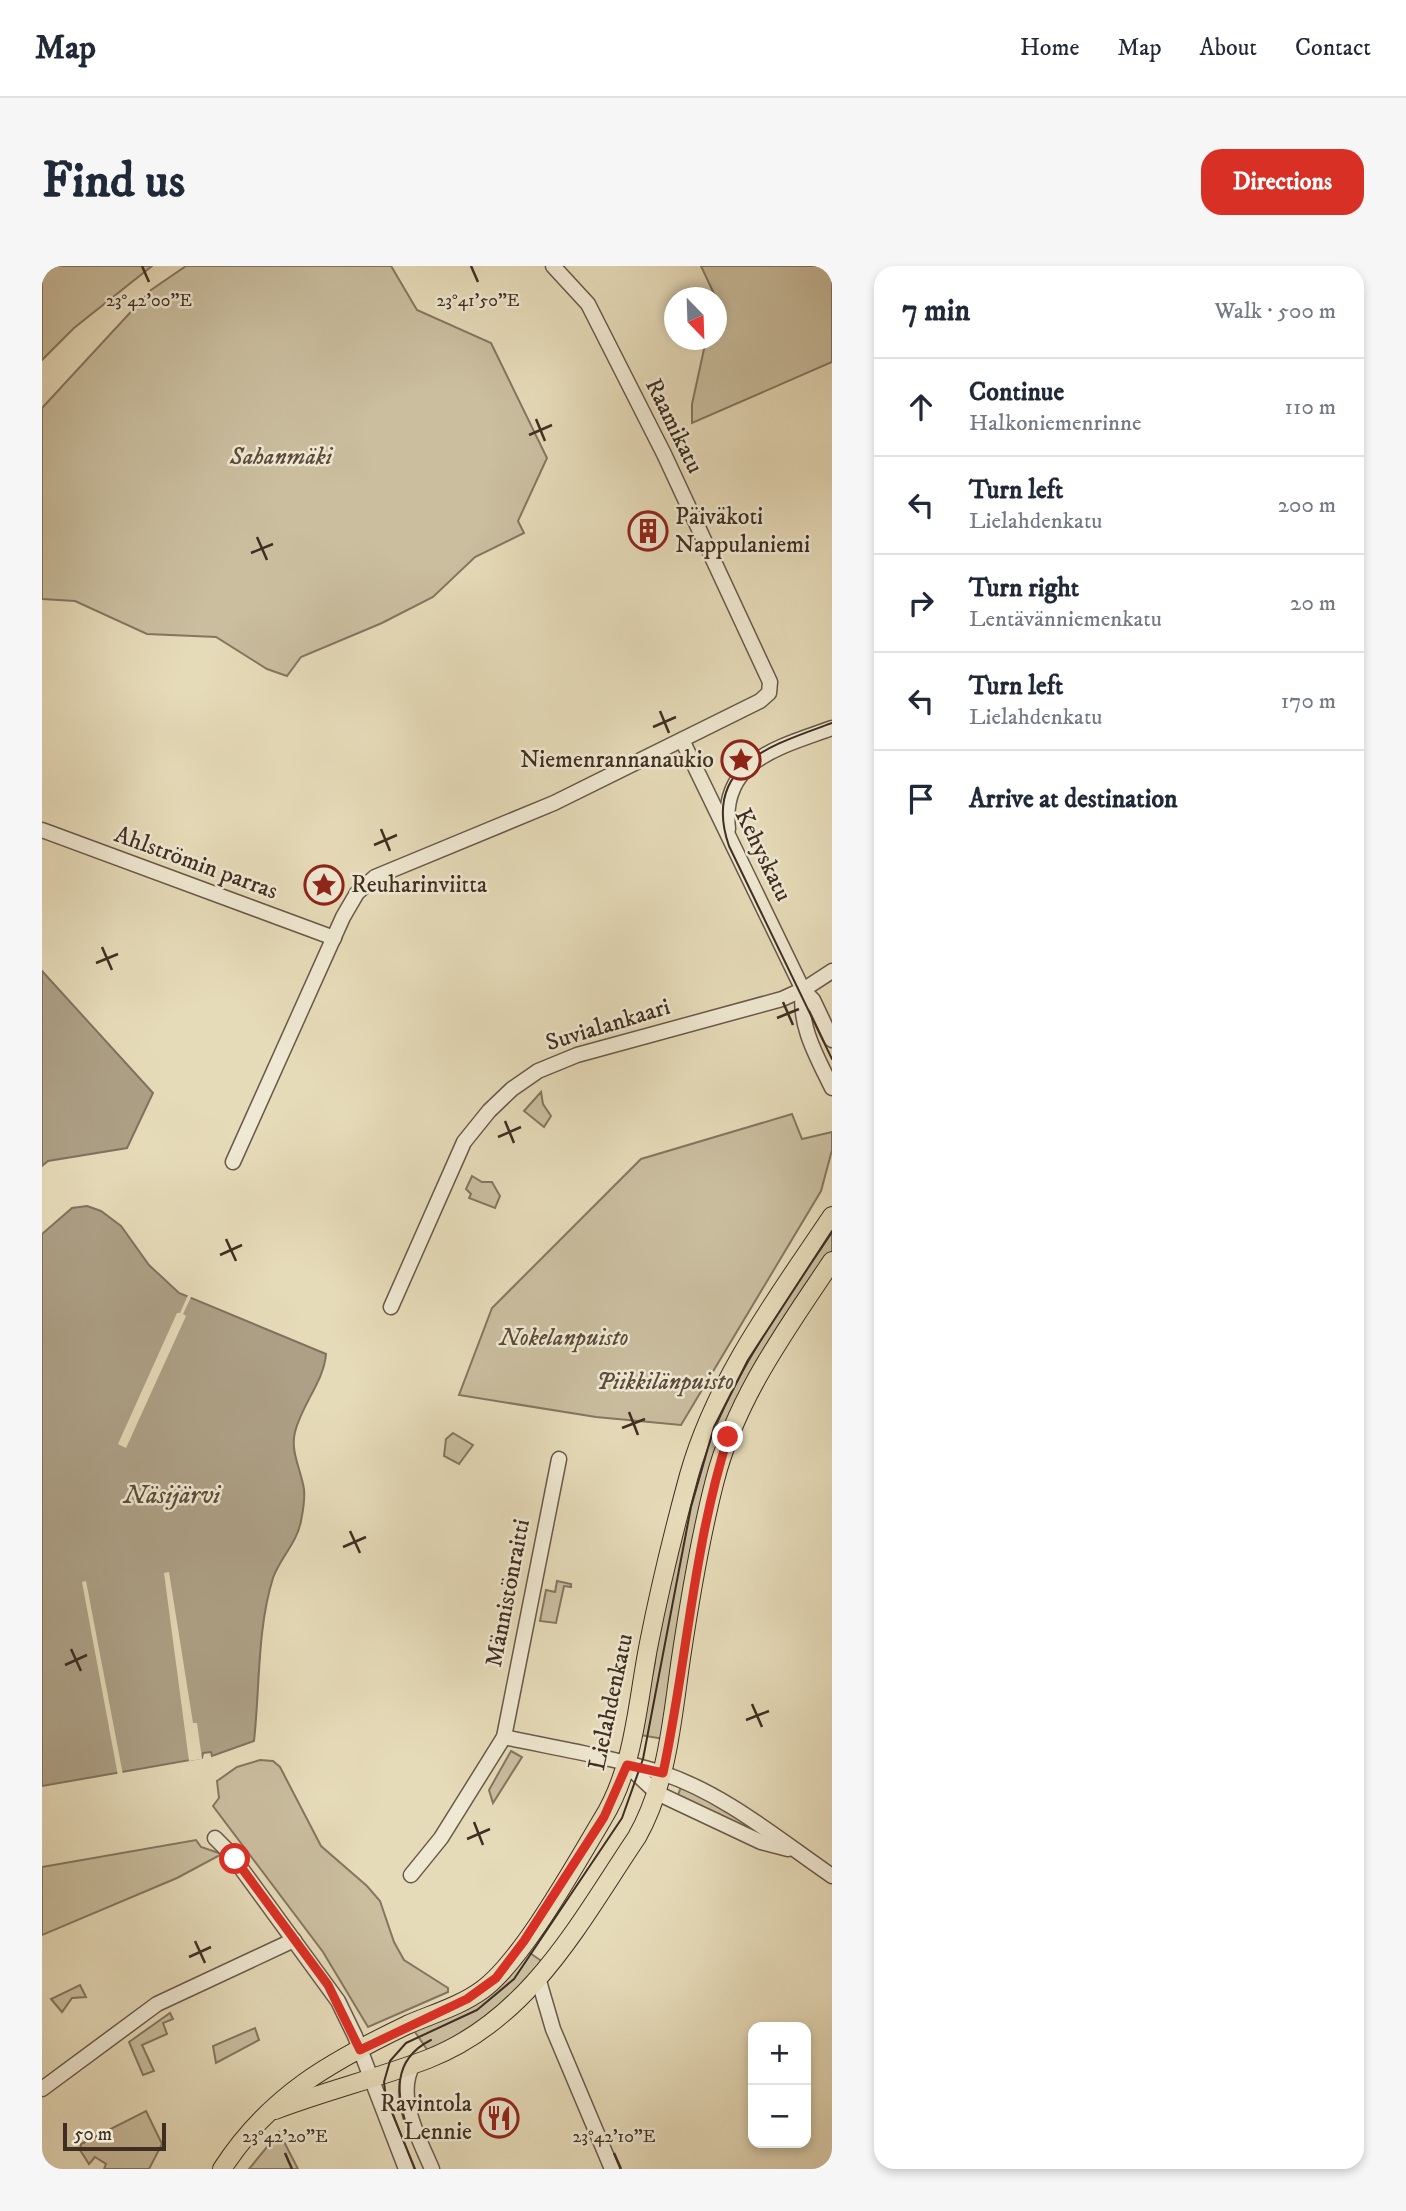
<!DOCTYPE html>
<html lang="en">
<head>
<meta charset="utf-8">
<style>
  :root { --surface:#fff; --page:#f6f6f7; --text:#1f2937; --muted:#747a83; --line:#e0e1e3; --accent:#d93025 }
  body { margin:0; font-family:"IM FELL DW Pica",serif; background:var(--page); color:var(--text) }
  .controls { position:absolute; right:21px; bottom:21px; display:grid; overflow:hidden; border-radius:14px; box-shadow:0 4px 10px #0003 }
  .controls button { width:63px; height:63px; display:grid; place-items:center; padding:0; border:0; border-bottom:2px solid var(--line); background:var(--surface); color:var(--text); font:35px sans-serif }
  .compass { position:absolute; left:622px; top:21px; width:63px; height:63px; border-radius:50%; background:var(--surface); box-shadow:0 4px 10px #0003; rotate:157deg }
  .scale { position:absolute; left:21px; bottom:18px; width:103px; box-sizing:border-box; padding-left:7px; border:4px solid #3f2e22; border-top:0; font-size:19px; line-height:24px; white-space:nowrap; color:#3f2e22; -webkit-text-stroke:5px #efe8d2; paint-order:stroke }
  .stop { position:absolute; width:21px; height:21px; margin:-16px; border:5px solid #d93025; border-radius:50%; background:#fff }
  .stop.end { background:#d93025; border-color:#fff; box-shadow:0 2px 7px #0008 }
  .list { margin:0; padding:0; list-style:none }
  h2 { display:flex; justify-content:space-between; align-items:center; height:91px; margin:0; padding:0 28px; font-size:30px }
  h2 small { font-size:23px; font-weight:400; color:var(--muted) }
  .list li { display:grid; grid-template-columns:46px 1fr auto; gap:21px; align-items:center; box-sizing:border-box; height:98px; padding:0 28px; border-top:2px solid var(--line) }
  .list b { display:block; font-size:26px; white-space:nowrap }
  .list p { margin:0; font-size:23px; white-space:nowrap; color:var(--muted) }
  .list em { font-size:23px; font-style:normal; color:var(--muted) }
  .icon { flex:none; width:38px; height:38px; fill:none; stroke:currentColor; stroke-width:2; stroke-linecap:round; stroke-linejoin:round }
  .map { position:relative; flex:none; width:790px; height:1903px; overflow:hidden; border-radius:21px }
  header { display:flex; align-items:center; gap:42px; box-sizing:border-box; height:98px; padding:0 35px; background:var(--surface); border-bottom:2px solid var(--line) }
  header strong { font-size:33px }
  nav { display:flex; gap:38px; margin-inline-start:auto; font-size:24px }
  .intro { display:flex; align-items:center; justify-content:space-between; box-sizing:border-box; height:168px; padding:0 42px }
  h1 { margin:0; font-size:49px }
  .button { padding:18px 32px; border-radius:21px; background:var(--accent); color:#fff; font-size:24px; font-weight:700 }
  main { display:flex; gap:42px; padding:0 42px }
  aside { flex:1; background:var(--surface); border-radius:21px; box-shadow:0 4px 10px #0003 }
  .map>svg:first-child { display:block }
  .green { fill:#cabe9f; stroke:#847660; stroke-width:2 }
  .water { fill:#ada086; stroke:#81725e; stroke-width:2 }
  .pier { fill:#e6dbb9 }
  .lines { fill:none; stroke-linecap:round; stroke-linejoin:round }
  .minor-casing { stroke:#695948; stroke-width:17 }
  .major-casing { stroke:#3f2e22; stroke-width:20 }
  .minor { stroke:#efe8d2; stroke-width:14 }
  .major { stroke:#e6dbb9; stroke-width:18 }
  .tram { stroke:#3f2e22; stroke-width:2 }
  .route { stroke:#d93025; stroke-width:9 }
  .ticks { fill:none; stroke:#3f2e22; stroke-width:2.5 }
  .labels { text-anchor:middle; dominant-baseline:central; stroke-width:5; stroke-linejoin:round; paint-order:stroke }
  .street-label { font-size:24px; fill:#3f2e22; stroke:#efe8d2 }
  .park-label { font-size:24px; font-style:italic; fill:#5b4b3b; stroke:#efe8d2 }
  .poi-label { font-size:24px; fill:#3f2e22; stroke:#efe8d2; text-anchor:start }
  .water-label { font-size:26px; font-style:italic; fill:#5a4a3b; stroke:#efe8d2 }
  .ticks-label { font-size:18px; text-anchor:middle; fill:#3f2e22; stroke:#efe8d2; stroke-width:5; stroke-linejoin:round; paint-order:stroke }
</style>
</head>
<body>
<header>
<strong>Map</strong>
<nav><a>Home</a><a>Map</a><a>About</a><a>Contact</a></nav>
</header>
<div class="intro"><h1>Find us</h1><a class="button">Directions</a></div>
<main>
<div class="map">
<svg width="790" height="1903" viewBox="0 0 790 1903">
  <rect width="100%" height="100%" fill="#e6dbb9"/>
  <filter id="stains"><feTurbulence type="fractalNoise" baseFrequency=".00286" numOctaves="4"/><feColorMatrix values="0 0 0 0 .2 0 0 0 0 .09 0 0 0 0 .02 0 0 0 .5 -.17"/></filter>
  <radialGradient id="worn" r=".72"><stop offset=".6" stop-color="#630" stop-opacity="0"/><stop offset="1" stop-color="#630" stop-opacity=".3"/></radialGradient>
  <g class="green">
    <path d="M0,0H110L32,62L0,94Z"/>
    <path d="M144,0H349L375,44L449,77L505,192L476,255L482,267L433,291L391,331L340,357L259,391L245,410L225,403L174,371L105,368L33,335L0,333V142L109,24Z"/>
    <path d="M659,0H790V96L650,157V138L664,74H674V32Z"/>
    <path d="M499,826L501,838L509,850L502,861L482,845Z"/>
    <path d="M750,848L760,873L790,866V884L779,925L639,1159L554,1151L417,1129L450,1042L599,893Z"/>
    <path d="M430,910L440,916H450L458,930L453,942L427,932L429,928L424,923Z"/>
    <path d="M790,959V987L700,1126L622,1473L598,1469L613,1396L615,1365L649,1219L679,1134Z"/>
    <path d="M411,1167L431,1179L417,1198L402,1190L404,1173Z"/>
    <path d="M515,1315L529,1318V1321L522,1320L514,1357L498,1355L504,1324L513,1326Z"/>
    <path d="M469,1485L480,1491L451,1537L447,1524Z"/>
    <path d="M218,1494L231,1495L238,1501L279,1580L325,1620L338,1635L352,1676L362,1694L406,1722V1726L326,1761L281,1686L171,1540L177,1532L175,1515L195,1501Z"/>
    <path d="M639,1521L673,1537L729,1574L636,1529Z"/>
    <path d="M154,1574L159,1581L180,1588L135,1612L0,1669V1601Z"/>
    <path d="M482,1683L504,1698L437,1760L386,1785L371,1763Z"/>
    <path d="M38,1719L44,1731L30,1732L20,1746L9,1733Z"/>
    <path d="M128,1747L131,1753L121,1757L125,1768L100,1779L112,1805L101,1809L87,1776Z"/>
    <path d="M213,1762L217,1774L174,1797L171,1780Z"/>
    <path d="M104,1845L120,1878L107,1903H62L64,1898L53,1891L47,1898L38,1884L39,1878Z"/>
    <path d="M237,1866L256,1903H207Z"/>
  </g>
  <g class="water">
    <path d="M0,705L111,827L85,882L6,895L0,900Z"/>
    <path d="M45,940L59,945L79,960L107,999L137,1027L284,1088C282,1115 260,1138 253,1166C248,1185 259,1204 262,1223C263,1232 261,1245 259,1255C255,1277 238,1292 231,1312C215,1363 218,1421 212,1475L170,1490L169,1486L161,1487L160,1492L0,1520V968L30,942Z"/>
  </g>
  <g class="pier">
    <path d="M147,1027L150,1029L141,1048L144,1050L84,1182L76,1178L135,1047H138Z"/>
    <path d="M127,1306L151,1457H155L160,1493L147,1495L122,1307Z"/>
    <path d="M44,1315L81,1509L76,1510L40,1316Z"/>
  </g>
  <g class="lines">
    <g class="minor-casing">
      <g id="minor">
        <path d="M640,474L761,724L771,734L790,774"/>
        <path d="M686,563C678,494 738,481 790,462"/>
        <path d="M0,564L292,672"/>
        <path d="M761,724C756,759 775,791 790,822"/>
        <path d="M191,896L301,651L315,627L333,611L512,537L718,435L727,427L728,416L622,188L546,38L511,0"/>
        <path d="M349,1041L422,876L447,845L470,823L496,805L535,789L740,733L764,722L790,705"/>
        <path d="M462,1471L517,1193"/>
        <path d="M586,1500L615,1527L719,1576L746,1583"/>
        <path d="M173,1572L188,1587L296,1735L313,1770L364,1903"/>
        <path d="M369,1609L399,1572L462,1471C514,1482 569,1491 620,1507C683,1528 736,1573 790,1610"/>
        <path d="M497,1715L511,1763L570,1903"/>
        <path d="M372,1797C352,1829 377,1872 390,1903"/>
        <path d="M0,1823L115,1738L252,1674"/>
      </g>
    </g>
    <g class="major-casing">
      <g id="major">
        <path d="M233,1844C283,1825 336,1812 386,1793C488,1753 537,1657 595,1571C626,1516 630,1453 639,1392C648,1332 658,1272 673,1214C694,1132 744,1064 790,995"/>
        <path d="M180,1903C227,1830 288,1796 365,1759C390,1748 418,1740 440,1724C480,1695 533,1599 560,1554C593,1501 595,1437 607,1377C618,1321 632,1264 647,1209C674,1113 735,1032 790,950"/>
      </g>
    </g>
    <use href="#minor" class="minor"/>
    <use href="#major" class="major"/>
    <g class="tram">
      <path d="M790,457C730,479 659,499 687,580L790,793"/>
      <path d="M367,1867C354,1830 349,1794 389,1774"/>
      <path d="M373,1903L344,1832L342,1816L348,1795L364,1777L435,1744L472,1713L580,1552L601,1493L649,1241L672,1161L706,1094L790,965"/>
    </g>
  </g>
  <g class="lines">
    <path class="route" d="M193,1593L286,1719L318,1784L425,1733L454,1712L482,1675L562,1551L585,1499L621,1507C645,1395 651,1282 686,1171"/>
  </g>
  <path class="ticks" d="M100,0L107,16M429,0L436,16M494,153L503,175M487,169L510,159M215,271L225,294M209,287L231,278M618,445L627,467M611,461L634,451M339,563L348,585M332,579L355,569M60,681L70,704M54,697L76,688M741,736L751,759M735,752L757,743M463,855L472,877M456,871L479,861M184,973L194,995M178,989L200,979M587,1146L596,1169M580,1162L603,1153M308,1265L318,1287M301,1281L324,1271M29,1383L39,1405M23,1399L45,1389M710,1438L720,1461M704,1454L727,1445M432,1556L441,1579M425,1573L448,1563M153,1675L163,1697M147,1691L169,1681M243,1887L250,1903M572,1887L579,1903"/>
  <defs>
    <g id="building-ring" transform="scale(2.0125)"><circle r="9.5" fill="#efe8d2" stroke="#8f2418" stroke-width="1.5"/><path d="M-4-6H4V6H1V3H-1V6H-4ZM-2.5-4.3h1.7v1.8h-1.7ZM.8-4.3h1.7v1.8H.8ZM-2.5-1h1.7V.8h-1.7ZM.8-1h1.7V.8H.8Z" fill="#8f2418"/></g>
    <g id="sight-ring" transform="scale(2.0125)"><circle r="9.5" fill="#efe8d2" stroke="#8f2418" stroke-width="1.5"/><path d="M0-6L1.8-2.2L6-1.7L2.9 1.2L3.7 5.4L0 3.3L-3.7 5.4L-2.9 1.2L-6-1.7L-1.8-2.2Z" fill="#8f2418"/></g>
    <g id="restaurant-ring" transform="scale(2.0125)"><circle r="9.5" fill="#efe8d2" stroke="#8f2418" stroke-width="1.5"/><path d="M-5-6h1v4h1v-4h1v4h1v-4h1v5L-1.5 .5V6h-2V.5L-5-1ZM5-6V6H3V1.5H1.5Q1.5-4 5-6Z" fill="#8f2418"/></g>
  </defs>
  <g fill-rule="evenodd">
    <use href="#building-ring" x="606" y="265"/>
    <use href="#sight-ring" x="699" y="494"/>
    <use href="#sight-ring" x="282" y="619"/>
    <use href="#restaurant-ring" x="457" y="1852"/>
  </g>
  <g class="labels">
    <g class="street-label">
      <text transform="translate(632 160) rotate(64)">Raamikatu</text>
      <text transform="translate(721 589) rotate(64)">Kehyskatu</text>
      <text transform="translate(154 597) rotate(20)">Ahlströmin parras</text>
      <text transform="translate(566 759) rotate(-17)">Suvialankaari</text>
      <text transform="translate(466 1327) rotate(-79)">Männistönraitti</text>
      <text transform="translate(569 1436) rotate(-78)">Lielahdenkatu</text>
    </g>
    <g class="park-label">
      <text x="239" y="191">Sahanmäki</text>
      <text x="522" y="1072">Nokelanpuisto</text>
      <text x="623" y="1116">Piikkilänpuisto</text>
    </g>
    <g class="poi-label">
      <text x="633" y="251">Päiväkoti<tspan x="633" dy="28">Nappulaniemi</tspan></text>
      <text x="672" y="494" text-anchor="end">Niemenrannanaukio</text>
      <text x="309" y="619">Reuharinviitta</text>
      <text x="430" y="1838" text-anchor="end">Ravintola<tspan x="430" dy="28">Lennie</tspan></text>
    </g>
    <g class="water-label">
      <text x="130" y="1229">Näsijärvi</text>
    </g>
  </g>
  <g class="ticks-label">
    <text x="107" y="40">23°42'00"E</text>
    <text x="436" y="40">23°41'50"E</text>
    <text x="243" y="1876">23°42'20"E</text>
    <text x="572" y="1876">23°42'10"E</text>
  </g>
  <rect width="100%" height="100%" filter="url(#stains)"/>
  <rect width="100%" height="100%" fill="url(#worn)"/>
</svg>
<div class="controls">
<button>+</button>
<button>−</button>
</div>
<svg class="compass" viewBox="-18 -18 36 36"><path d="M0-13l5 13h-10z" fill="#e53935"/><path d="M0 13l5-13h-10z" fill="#747a83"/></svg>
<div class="scale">50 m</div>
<div class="stop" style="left:193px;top:1593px"></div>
<div class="stop end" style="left:686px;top:1171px"></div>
</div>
<aside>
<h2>7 min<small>Walk · 500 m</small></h2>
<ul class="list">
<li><svg class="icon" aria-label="ahead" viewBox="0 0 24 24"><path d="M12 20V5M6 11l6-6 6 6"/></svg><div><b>Continue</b><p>Halkoniemenrinne</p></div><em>110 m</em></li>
<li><svg class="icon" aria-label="left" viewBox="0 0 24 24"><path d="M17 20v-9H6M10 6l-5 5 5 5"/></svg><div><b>Turn left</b><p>Lielahdenkatu</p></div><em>200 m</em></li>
<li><svg class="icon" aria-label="right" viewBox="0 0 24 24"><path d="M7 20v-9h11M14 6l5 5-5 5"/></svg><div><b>Turn right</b><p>Lentävänniemenkatu</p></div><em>20 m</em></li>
<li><svg class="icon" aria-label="left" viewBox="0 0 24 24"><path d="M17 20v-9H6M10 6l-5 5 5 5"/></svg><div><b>Turn left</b><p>Lielahdenkatu</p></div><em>170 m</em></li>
<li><svg class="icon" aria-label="arrive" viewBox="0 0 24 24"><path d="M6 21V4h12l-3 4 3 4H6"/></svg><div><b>Arrive at destination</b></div></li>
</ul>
</aside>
</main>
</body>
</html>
